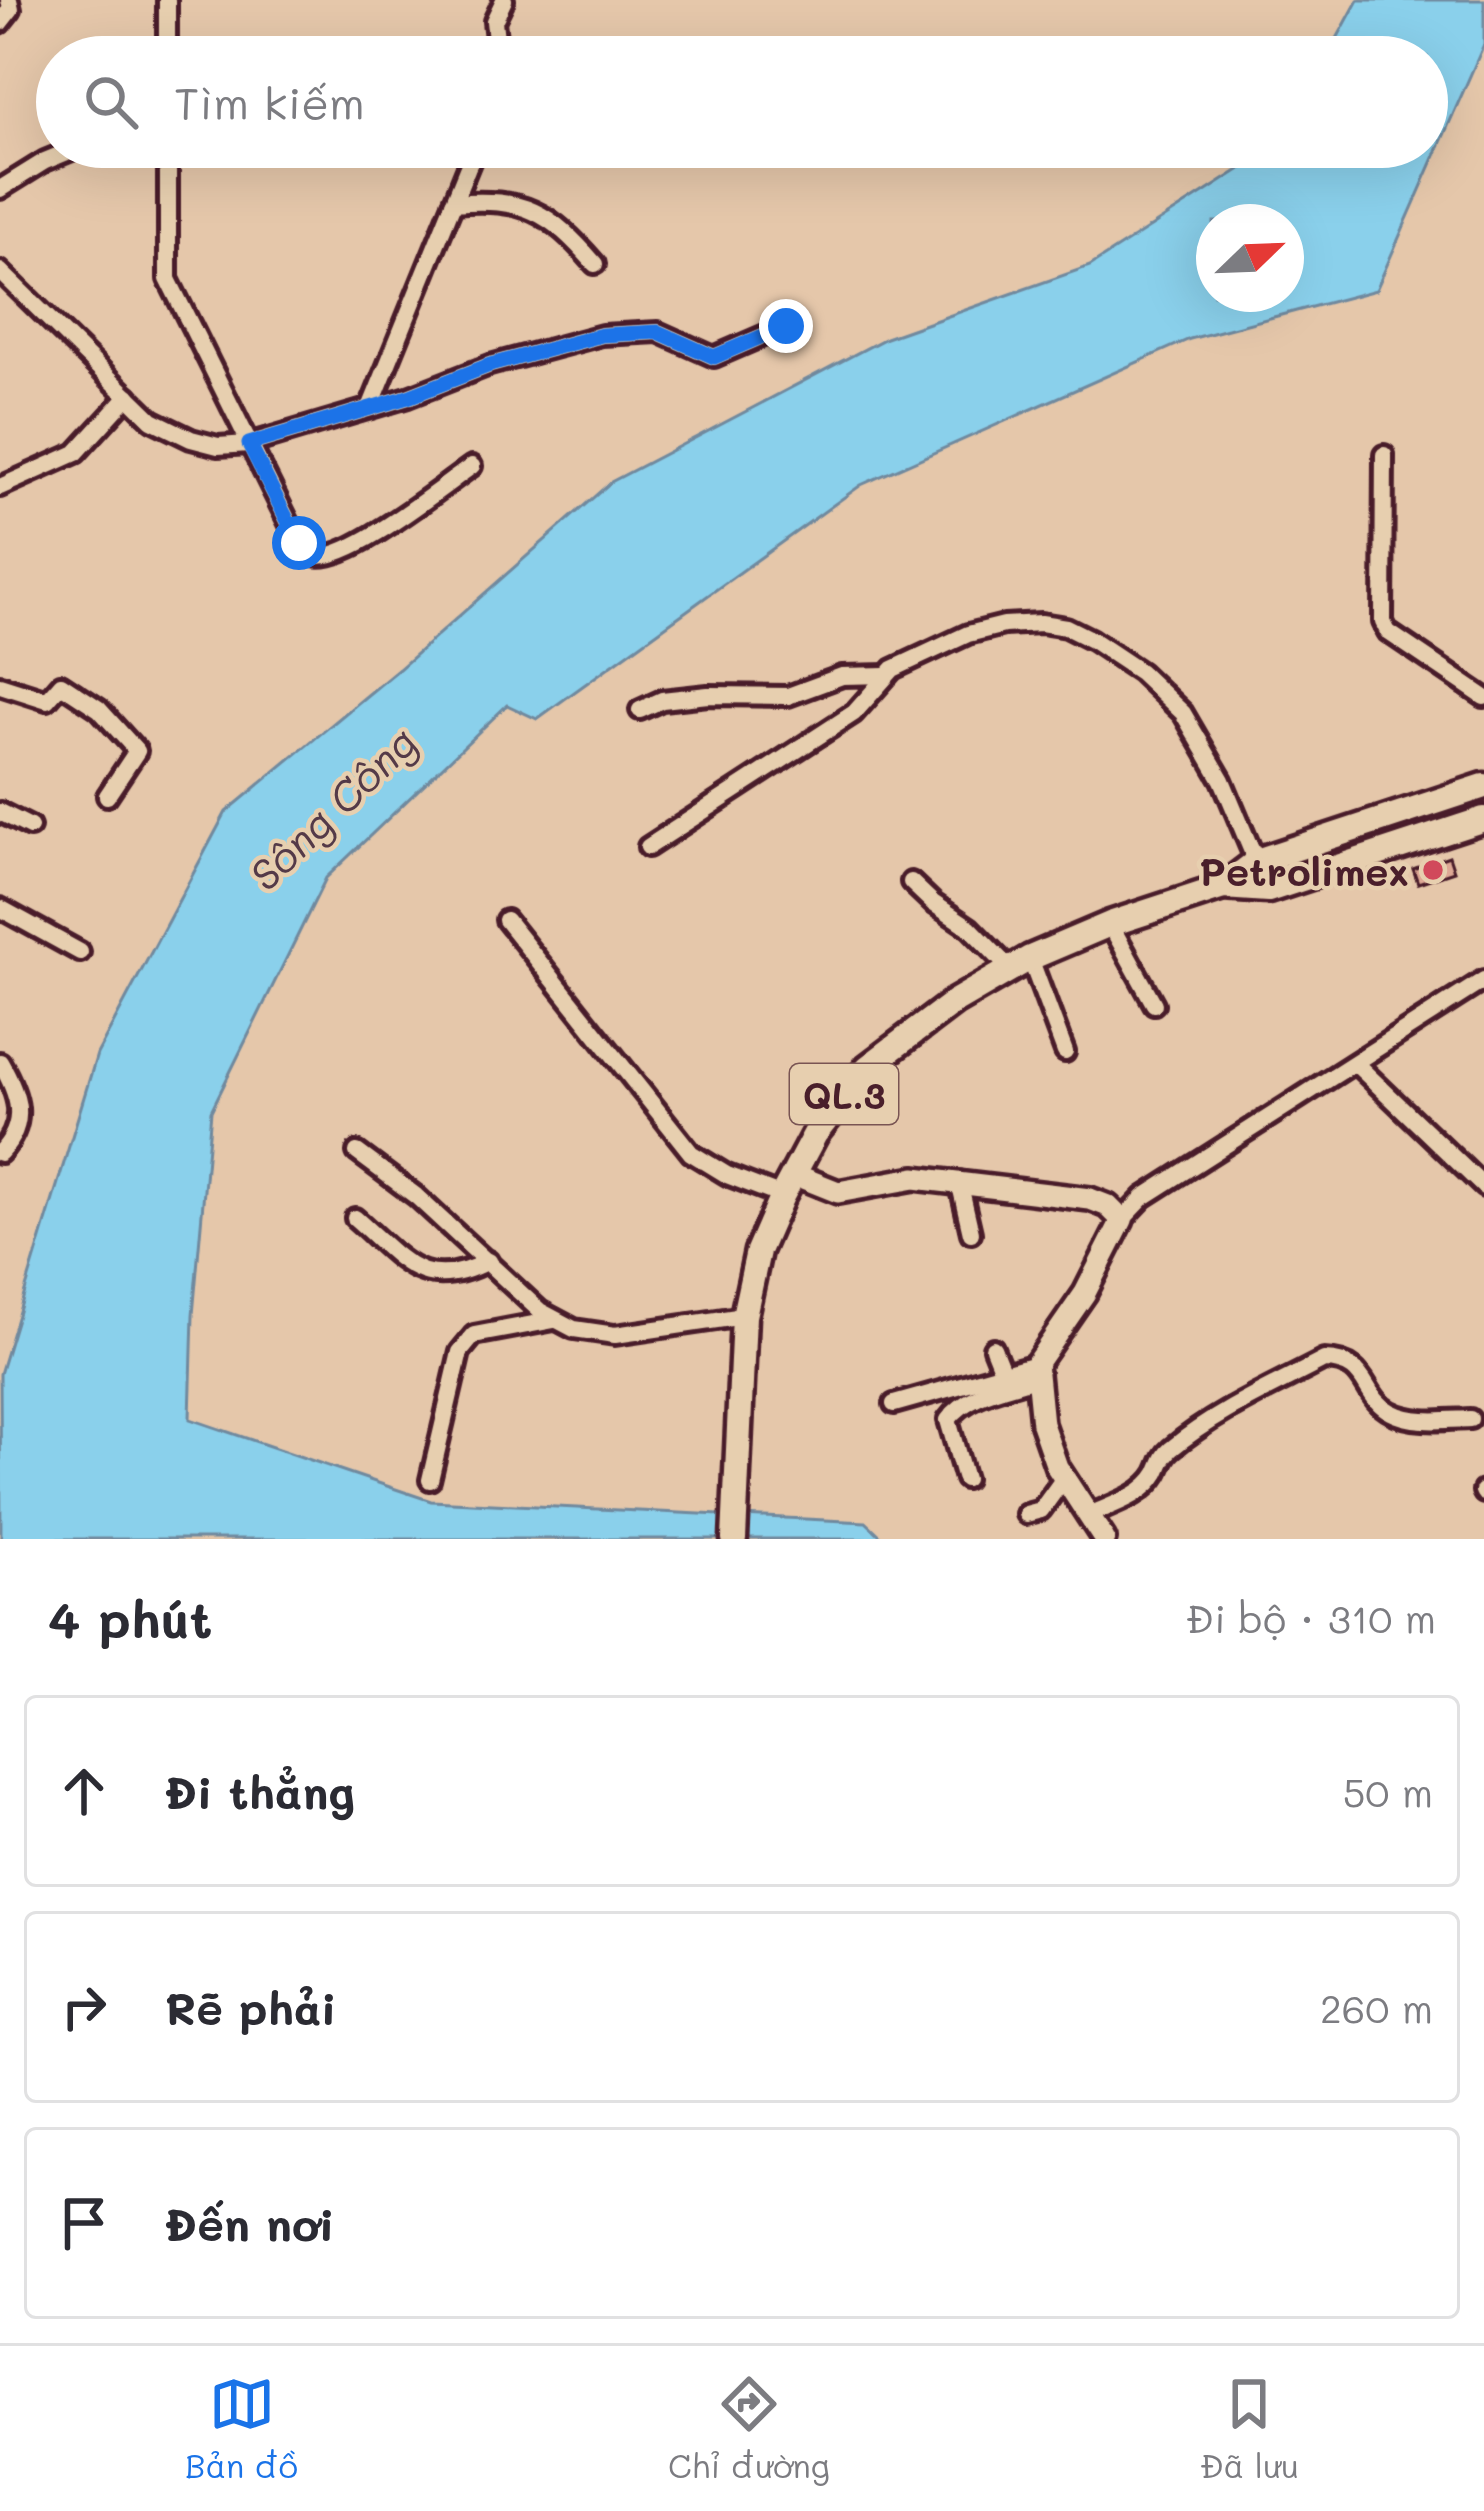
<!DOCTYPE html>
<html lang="vi">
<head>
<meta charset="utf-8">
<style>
  :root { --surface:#fff; --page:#f7f7f7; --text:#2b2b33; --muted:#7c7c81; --line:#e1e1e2; --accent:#1a73e8 }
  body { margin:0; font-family:Mali,sans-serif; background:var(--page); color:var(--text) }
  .compass { position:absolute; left:1196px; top:204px; width:108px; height:108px; border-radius:50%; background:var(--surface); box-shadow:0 12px 48px #0002; rotate:67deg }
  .stop { position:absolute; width:36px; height:36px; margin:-27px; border:9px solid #1a73e8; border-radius:50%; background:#fff }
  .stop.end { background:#1a73e8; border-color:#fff; box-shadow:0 3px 12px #0008 }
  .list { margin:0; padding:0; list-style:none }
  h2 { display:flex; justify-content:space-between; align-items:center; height:156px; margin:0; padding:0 48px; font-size:51px }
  h2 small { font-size:39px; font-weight:400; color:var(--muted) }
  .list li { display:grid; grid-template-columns:78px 1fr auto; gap:36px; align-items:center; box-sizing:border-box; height:192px; margin:0 24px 24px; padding:0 24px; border:3px solid var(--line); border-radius:12px }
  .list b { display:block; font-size:45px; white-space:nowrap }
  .list em { font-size:39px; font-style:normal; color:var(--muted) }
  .icon { flex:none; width:66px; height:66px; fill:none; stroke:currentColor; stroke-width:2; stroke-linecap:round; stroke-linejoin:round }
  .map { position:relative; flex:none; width:1484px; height:1539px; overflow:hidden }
  .search { position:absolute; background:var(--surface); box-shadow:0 12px 48px #0002; left:36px; right:36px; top:36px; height:132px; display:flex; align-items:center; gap:30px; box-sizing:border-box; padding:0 42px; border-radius:66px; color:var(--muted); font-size:45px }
  .sheet { height:804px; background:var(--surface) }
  nav { display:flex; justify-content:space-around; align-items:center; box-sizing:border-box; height:168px; border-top:3px solid var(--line); background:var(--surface); font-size:33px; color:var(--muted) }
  nav a { display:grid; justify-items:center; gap:6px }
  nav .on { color:var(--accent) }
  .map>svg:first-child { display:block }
  .water { fill:#8ad0eb; stroke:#70899e; stroke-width:3; fill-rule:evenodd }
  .building { fill:#dea895; stroke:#4a1f2b; stroke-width:3 }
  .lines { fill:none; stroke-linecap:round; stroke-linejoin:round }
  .minor-casing { stroke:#4a1f2b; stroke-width:26 }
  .major-casing { stroke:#4a1f2b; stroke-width:30 }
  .highway-casing { stroke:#4a1f2b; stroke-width:33 }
  .minor { stroke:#e7cfaf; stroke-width:16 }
  .major { stroke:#e7cfaf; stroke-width:21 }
  .highway { stroke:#e7cfaf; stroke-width:24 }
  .route { stroke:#1a73e8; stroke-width:15 }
  .poi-dot { fill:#d1495b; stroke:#e7cfaf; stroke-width:4.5 }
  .labels { text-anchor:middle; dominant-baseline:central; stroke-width:9; stroke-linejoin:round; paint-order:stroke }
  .shield { fill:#e7cfaf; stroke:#795453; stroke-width:3 }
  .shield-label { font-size:36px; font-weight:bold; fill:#4a1f2b }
  .poi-label { font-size:39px; font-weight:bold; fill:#4a1f2b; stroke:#e7cfaf; text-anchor:end }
  .water-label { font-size:42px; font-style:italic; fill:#543a48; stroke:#e7cfaf }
</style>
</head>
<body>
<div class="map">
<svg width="1484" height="1539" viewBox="0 0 1484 1539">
  <rect width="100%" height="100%" fill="#e5c7aa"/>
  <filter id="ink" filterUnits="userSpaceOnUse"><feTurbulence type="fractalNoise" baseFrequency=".00833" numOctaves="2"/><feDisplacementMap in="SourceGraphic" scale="24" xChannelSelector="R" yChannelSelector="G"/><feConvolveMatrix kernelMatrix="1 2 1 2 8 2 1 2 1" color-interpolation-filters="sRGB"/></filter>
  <g filter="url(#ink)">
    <path class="water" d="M1358,0H1484V44L1376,290L1190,339L861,485L537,719L507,705L326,878L211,1111L193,1315L190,1419L431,1501L866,1522L884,1539H1L0,1374L97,1054L226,812L399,669L611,482L886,338L1090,266L1275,147H1427V57H1327ZM1214,222H1286V294H1214Z"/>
    <path class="building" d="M1449,856L1454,871L1418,883L1413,869Z"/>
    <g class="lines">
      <g class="minor-casing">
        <g id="minor">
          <path d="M167,0V57"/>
          <path d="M0,23L11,9L9,0"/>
          <path d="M498,57L494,21L504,0"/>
          <path d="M168,147V279L299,543C303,548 307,553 314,555C346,565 443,486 472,466"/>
          <path d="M0,189L45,161L79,147"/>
          <path d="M453,203C524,197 549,211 595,264"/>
          <path d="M0,271L152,420L191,439L218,446L249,444L408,397L490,365L602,335L658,332L714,357L786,326"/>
          <path d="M370,408L476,147"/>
          <path d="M1384,455L1383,622L1388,632L1484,697"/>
          <path d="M0,487L76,453L128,396"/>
          <path d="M0,685L47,700L61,684L99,709L137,751L107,796"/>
          <path d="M640,710L662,700L708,695L788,696L842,676L887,675"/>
          <path d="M0,812L30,827"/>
          <path d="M648,847L854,713L893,669L968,634L1004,625L1041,623L1066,627L1092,640L1140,672L1183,713L1222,780L1268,890"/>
          <path d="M911,882L933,903L970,928L1009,968"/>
          <path d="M0,908L80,952"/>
          <path d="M506,920L691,1153L727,1175L782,1196"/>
          <path d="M1110,924L1154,1004"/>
          <path d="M1030,958L1065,1052"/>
          <path d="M0,1062C19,1095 29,1122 0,1153"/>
          <path d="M1356,1064L1484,1187"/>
          <path d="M357,1152L416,1196L540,1311L574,1329L615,1335L744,1316"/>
          <path d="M959,1181L971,1233"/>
          <path d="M355,1218C402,1259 422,1295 488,1261"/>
          <path d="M1122,1220L1144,1197L1484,980"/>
          <path d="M993,1348L1003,1373"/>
          <path d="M894,1404L1036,1364"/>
          <path d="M965,1479L948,1420C967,1393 1009,1387 1038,1377"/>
          <path d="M430,1480L460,1352L474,1335L554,1320"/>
          <path d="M1483,1491L1484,1493"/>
          <path d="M1026,1514L1041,1510L1064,1478"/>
          <path d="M1087,1516C1110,1505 1143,1497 1157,1473C1162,1463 1162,1457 1171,1449C1215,1412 1273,1387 1324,1360C1371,1361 1360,1396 1391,1412C1413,1424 1445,1420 1470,1419"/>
        </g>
      </g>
      <g class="major-casing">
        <path id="major" d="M793,1174L838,1192L915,1178L1090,1199L1108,1206L1122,1220L1085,1293L1036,1364L1042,1424L1057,1467L1104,1539"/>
      </g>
      <g class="highway-casing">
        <g id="highway">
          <path d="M1223,887L1268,890L1484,819"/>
          <path d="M734,1539L744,1316L758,1251L782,1196L815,1134L868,1067L954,1002L1030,958L1110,924L1223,887L1257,861L1484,786"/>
        </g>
      </g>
      <use href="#minor" class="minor"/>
      <use href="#major" class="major"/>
      <use href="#highway" class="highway"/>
    </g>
  </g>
  <g class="lines" filter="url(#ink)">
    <path class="route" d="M299,543L249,444L408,397L490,365L602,335L658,332L714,357L786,326"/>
  </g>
  <circle class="poi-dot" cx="1433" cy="870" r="12"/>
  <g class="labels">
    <rect class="shield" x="790" y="1064" width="108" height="60" rx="9"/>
    <g class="shield-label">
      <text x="844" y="1094">QL.3</text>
    </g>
    <g class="poi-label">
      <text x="1409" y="870">Petrolimex</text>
    </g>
    <g class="water-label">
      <text transform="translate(332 808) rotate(-44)">Sông Công</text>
    </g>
  </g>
</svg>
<svg class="compass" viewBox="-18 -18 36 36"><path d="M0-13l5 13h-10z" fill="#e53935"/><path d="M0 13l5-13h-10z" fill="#7c7c81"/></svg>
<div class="stop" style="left:299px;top:543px"></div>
<div class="stop end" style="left:786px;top:326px"></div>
<div class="search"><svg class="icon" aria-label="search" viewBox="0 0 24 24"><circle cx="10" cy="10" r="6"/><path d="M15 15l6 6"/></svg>Tìm kiếm</div>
</div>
<section class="sheet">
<h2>4 phút<small>Đi bộ · 310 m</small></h2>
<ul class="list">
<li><svg class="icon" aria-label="ahead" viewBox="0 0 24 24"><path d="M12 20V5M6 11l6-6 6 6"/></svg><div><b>Đi thẳng</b></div><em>50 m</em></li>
<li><svg class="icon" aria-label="right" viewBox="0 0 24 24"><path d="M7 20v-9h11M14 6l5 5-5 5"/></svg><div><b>Rẽ phải</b></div><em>260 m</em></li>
<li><svg class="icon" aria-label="arrive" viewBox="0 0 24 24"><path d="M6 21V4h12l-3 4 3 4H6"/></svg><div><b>Đến nơi</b></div></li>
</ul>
</section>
<nav>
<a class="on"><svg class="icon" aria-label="map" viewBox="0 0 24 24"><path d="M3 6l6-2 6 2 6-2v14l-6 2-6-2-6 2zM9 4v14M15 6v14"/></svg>Bản đồ</a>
<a><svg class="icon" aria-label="directions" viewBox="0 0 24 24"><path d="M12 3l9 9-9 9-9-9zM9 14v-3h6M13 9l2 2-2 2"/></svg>Chỉ đường</a>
<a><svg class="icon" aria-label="saved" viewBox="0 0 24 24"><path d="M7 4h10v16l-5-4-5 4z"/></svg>Đã lưu</a>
</nav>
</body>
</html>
